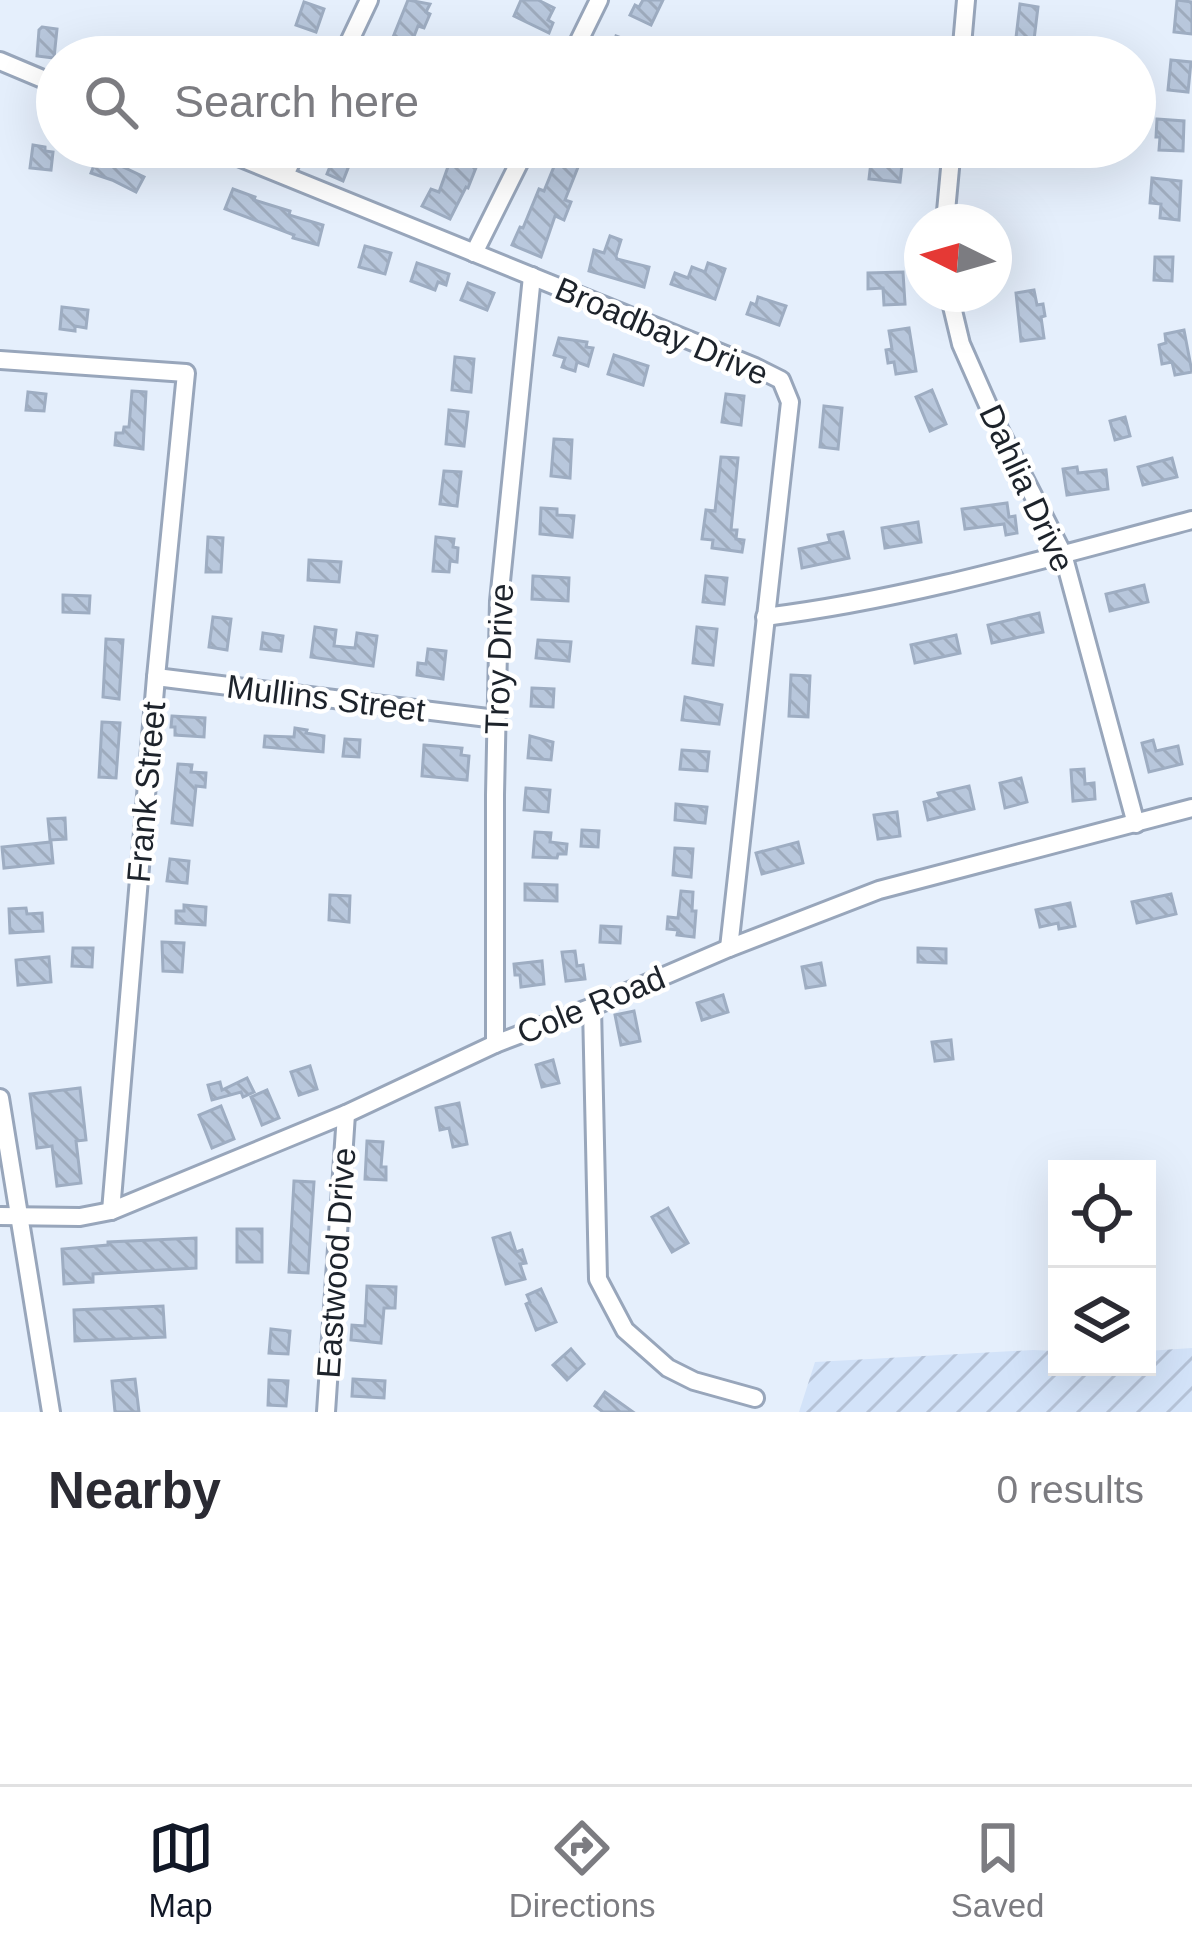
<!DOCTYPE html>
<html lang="en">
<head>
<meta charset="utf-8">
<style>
  :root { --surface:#fff; --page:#f2f2f3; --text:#2b2b33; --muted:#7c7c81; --line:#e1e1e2; --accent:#111827 }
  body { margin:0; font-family:Arial,sans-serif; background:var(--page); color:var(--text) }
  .controls { position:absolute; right:36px; bottom:36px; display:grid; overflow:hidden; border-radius:0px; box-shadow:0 12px 48px #0002 }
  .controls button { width:108px; height:108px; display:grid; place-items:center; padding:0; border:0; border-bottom:3px solid var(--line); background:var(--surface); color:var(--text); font:60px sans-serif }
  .compass { position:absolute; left:904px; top:204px; width:108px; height:108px; border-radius:50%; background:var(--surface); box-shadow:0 12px 48px #0002; rotate:275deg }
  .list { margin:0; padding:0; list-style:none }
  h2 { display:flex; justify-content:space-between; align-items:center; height:156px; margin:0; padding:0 48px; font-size:51px }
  h2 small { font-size:39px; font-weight:400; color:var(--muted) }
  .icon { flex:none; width:66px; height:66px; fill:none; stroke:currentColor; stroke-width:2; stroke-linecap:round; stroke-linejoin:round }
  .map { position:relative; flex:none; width:1192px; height:1412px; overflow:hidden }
  .search { position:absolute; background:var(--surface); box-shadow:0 12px 48px #0002; left:36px; right:36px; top:36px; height:132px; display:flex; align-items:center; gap:30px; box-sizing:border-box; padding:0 42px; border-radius:66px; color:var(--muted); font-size:45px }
  .sheet { height:372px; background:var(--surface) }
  nav { display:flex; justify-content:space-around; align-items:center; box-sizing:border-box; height:168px; border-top:3px solid var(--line); background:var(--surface); font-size:33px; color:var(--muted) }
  nav a { display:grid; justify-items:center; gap:6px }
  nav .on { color:var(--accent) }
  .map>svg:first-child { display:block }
  .industrial { fill:url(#industrial-furrows) }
  .building { fill:url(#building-back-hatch); stroke:#9eadc2; stroke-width:3 }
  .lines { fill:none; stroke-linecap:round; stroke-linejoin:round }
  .minor-casing { stroke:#98a6bb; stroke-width:22 }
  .minor { stroke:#fff; stroke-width:16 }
  .labels { text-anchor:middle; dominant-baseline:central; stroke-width:9; stroke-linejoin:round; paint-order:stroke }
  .street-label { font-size:33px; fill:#1d232b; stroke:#fff }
</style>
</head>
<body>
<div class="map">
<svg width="1192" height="1412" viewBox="0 0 1192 1412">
  <defs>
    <pattern id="industrial-furrows" width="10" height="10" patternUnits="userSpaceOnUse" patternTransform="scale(3)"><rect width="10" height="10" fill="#d3e3f9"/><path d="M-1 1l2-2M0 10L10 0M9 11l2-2" fill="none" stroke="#b5c2d6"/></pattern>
    <pattern id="building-back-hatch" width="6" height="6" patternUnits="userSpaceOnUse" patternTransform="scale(3)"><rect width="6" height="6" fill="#b8c7dc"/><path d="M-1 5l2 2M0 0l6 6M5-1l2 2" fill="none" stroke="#9eabbd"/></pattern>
  </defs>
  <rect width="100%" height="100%" fill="#e5effc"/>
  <path class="industrial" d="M1192,1348V1412H799L815,1362L1033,1350L1057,1351V1367H1147V1351Z"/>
  <g class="building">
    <path d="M408,0L430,4L426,12L430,14L424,28L418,26L406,57H385Z"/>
    <path d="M521,0H538L554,8L548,20L553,23L549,33L514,16Z"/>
    <path d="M643,0H663L651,25L630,15L635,5L639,7Z"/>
    <path d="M1177,0L1192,2V34L1174,32Z"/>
    <path d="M304,2L324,9L316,32L296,25Z"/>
    <path d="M1020,4L1038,7L1033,48L1015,46Z"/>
    <path d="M42,27L57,29L54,58L37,56L39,30Z"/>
    <path d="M616,36L632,42L628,52L638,57H604L609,45L613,46Z"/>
    <path d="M88,42L116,45L115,57H87Z"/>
    <path d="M273,44L307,55L306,57H268Z"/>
    <path d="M1171,60L1191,62L1188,92L1168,90Z"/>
    <path d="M1157,119L1184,121L1183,151L1159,150L1160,137H1156Z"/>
    <path d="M33,145L45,147V151L53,152L51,170L30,168Z"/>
    <path d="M455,147H477L469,162L477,165L468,188L466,187L450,219L422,206L431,189L439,192Z"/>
    <path d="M562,147H586L565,200L571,202L564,220L555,216L541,257L512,245L520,227L523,228L539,189L544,191Z"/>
    <path d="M880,147H904L900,182L869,179L871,162L878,163Z"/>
    <path d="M336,152L352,158L343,181L327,174Z"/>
    <path d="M98,155L144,177L136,192L112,180L91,173Z"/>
    <path d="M1152,178L1181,181L1179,220L1160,218L1161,204L1150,203Z"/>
    <path d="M233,189L255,197L254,200L290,211L289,215L323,225L318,245L293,238L294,235L225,209Z"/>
    <path d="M610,236L621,240L616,256L617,259L649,267L644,287L589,271L594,250L604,253Z"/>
    <path d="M365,246L391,253L385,274L359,267Z"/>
    <path d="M1155,257H1173L1172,281L1154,280Z"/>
    <path d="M417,263L449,274L446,285L438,282L435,290L411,281Z"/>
    <path d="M708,263L725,269L715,299L671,284L675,273L688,278L692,267L705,272Z"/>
    <path d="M903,272L905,304L884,305L883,288L868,289V273Z"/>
    <path d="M468,283L494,293L487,310L461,300Z"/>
    <path d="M1034,290L1037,305L1043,304L1045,316L1041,317L1044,338L1021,341L1016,293Z"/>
    <path d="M758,297L786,306L779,325L747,314L751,303L756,305Z"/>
    <path d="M62,307L88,310L86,328L75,326V331L60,329Z"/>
    <path d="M909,328L916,371L896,374L894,362L888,363L886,350L892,349L889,331Z"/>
    <path d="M1184,330L1192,372L1175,375L1172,362L1162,364L1159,345L1166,343L1165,334Z"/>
    <path d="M559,338L587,342L586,347L593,348L588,366L577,362L575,371L562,367L565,358L554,355Z"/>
    <path d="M614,355L648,366L643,385L608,374Z"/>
    <path d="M455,357L474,359L471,392L452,390Z"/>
    <path d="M932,390L946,424L930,431L916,397Z"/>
    <path d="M132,391L146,392L143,449L115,445L116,433H123L124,427H129Z"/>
    <path d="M28,392L46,394L44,411L26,410Z"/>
    <path d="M726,394L744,396L741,425L722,422Z"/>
    <path d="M824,406L842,408L838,449L820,447Z"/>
    <path d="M449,410L468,412L464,446L446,444Z"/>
    <path d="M1125,417L1130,436L1115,440L1110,421Z"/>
    <path d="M554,439L572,440L570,478L551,476Z"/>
    <path d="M721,457L738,458L731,530H737L736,539L744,540L742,552L712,548L713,540L702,539L706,510L715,511Z"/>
    <path d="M1172,458L1177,477L1143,485L1138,467Z"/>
    <path d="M1077,467L1078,473L1106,470L1108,489L1067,495L1063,469Z"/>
    <path d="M444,471L461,472L457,506L440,504Z"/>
    <path d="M1007,503L1009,517L1015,516L1017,533L1006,535L1004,524L965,529L962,509Z"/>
    <path d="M541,508L557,509V515L574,516L572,537L540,534Z"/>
    <path d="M918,522L921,542L885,548L882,528Z"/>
    <path d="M843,532L849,558L802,568L799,549L830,542L828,535Z"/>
    <path d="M208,537L223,538L221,572H206Z"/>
    <path d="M436,537L454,539L453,547L458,548L457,562L450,561L449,572L433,571Z"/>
    <path d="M309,560L341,562L339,582L308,580Z"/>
    <path d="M533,576L569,578L568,601L532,599Z"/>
    <path d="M706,576L727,578L724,604L703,602Z"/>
    <path d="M1144,585L1148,602L1110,611L1106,594Z"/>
    <path d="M63,595L90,596L89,613L63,612Z"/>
    <path d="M1039,613L1043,632L992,643L988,625Z"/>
    <path d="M213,617L231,619L227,650L209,647Z"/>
    <path d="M315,627L336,630L334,646L355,648L357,633L377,636L373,666L311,657Z"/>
    <path d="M697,627L717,629L713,665L693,663Z"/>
    <path d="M263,633L283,636L281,651L261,649Z"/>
    <path d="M956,635L960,653L915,663L911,645Z"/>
    <path d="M106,639L123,640L119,699L103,697Z"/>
    <path d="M538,640L571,642L569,661L536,658Z"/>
    <path d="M428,649L446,651L443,679L417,675L418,663L426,664Z"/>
    <path d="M791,675L810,676L808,717L789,716Z"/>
    <path d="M532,688L554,689L553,707L531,706Z"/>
    <path d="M685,697L722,705L719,724L682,720Z"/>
    <path d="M172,716L205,718L204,737L175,735V727H171Z"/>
    <path d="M102,722L120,723L116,778L99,777Z"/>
    <path d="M295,728L307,730L306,733L324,736L323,752L264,747L265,736L294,737Z"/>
    <path d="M530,736L553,742L551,760L528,758Z"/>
    <path d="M345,739L360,740L359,757L343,756Z"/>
    <path d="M1153,740L1156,751L1178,746L1182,764L1149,772L1142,743Z"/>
    <path d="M424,745L462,748L461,755L469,756L467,780L422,776Z"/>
    <path d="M682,750L709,752L707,771L680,769Z"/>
    <path d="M178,764L192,765L191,772L206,773L205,787L196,786L192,825L172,823Z"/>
    <path d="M1084,769L1085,784L1094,783L1095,799L1073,801L1071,770Z"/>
    <path d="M1021,778L1027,802L1005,808L1000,783Z"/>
    <path d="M969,786L974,809L928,820L924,802L940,798L938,793Z"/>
    <path d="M526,788L550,790L548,812L524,810Z"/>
    <path d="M676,804L707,807L705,823L675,820Z"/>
    <path d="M897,812L900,836L878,839L874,815Z"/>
    <path d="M65,818L66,839L50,840L48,819Z"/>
    <path d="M582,830L599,831L598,847L581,846Z"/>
    <path d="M535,832L551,833L550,842L567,844L566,854H558L557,858L533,857Z"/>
    <path d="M51,842L53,863L4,868L2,847Z"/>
    <path d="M798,842L803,863L762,874L756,853Z"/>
    <path d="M675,848L693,849L691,877L673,875Z"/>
    <path d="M170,859L189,861L187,883L167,881Z"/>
    <path d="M525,884L557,885V901L525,900Z"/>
    <path d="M681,891L693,892L692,911H696L694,937L677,935L678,930L667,929L668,917L678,918Z"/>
    <path d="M1171,894L1176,914L1137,923L1132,902Z"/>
    <path d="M330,895L350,896L349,922L329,920Z"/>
    <path d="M1070,903L1075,926L1059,929L1058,923L1040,927L1036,910Z"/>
    <path d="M184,905L206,907L205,925L176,923V911H184Z"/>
    <path d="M26,908L27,914L42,913L43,931L10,933L9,909Z"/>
    <path d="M601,926L621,927L620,943L600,942Z"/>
    <path d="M162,942L184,943L182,972L163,971Z"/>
    <path d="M73,948H93L92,967L72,966Z"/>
    <path d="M918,948L946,949V963L918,962Z"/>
    <path d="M575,951L577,966L583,965L585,979L566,981L562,952Z"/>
    <path d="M49,957L51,982L18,985L16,960Z"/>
    <path d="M542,961L544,984L521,987L520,975H515L514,964Z"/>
    <path d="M821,963L825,985L806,988L802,967Z"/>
    <path d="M723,995L728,1012L702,1020L697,1003Z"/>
    <path d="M634,1011L640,1041L621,1045L615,1015Z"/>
    <path d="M951,1040L953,1059L935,1061L932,1042Z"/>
    <path d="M553,1060L559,1083L542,1087L536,1065Z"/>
    <path d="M310,1066L317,1089L299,1095L291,1072Z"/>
    <path d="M247,1078L254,1092L243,1097L241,1092L212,1100L208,1085L220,1082L222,1090Z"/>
    <path d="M80,1088L86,1140L76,1141L81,1183L57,1186L52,1146L37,1148L30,1094Z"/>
    <path d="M267,1090L279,1118L262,1125L251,1097Z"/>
    <path d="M459,1103L467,1144L453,1147L449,1128L440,1130L436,1108Z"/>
    <path d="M221,1106L234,1139L212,1148L199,1115Z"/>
    <path d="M367,1141L383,1142L381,1167H386V1180L365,1179Z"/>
    <path d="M294,1181L314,1182L308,1273L289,1272Z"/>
    <path d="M668,1208L688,1243L672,1252L652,1217Z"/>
    <rect x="237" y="1229" width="25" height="33"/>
    <path d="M510,1233L516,1252L522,1250L526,1263L520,1264L525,1279L506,1284L493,1238Z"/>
    <path d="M196,1238V1268L93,1274V1282L64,1284L62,1249L108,1245V1242Z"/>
    <path d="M367,1286L396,1287L395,1308H384L381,1343L351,1340L352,1325L365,1326Z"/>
    <path d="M541,1289L556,1322L536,1330L526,1304L530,1302L527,1295Z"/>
    <path d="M163,1306L165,1337L75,1341L74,1310Z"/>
    <path d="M271,1329L290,1331L288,1354L269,1353Z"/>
    <path d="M571,1349L584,1364L567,1380L553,1365Z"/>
    <path d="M135,1379L139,1412H115L112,1381Z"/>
    <path d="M353,1379L385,1381L384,1398L352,1396Z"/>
    <path d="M269,1380L288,1381L286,1406L268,1405Z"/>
    <path d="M605,1392L633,1412H603L595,1406Z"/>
  </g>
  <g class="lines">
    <g class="minor-casing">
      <g id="minor">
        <path d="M342,57L369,0"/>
        <path d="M571,57L599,0"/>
        <path d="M961,57L966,0"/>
        <path d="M0,61L57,85"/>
        <path d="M214,147L755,367L781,380L790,402L729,948"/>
        <path d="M285,175L298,147"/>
        <path d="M945,222L952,147"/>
        <path d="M474,253L527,147"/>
        <path d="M949,294L961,344L995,421L1063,554L1136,824"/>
        <path d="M0,360L186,373L156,677L111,1211"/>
        <path d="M765,617C910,599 1051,557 1192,520"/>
        <path d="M156,677L496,719"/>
        <path d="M592,1007L598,1279L625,1330L668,1368L694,1381L755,1398"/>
        <path d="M495,1044V795L499,601L532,276"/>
        <path d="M0,1098L51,1412"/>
        <path d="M0,1216L80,1217L111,1211L346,1114L495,1044L592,1007L729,948L879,890L1192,808"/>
        <path d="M326,1412L346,1114"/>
      </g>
    </g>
    <use href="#minor" class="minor"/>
  </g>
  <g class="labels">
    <g class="street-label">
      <text transform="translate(662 331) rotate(23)">Broadbay Drive</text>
      <text transform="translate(1027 488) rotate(65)">Dahlia Drive</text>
      <text transform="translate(499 659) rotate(-88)">Troy Drive</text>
      <text transform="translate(326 698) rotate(7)">Mullins Street</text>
      <text transform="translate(146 792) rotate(-85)">Frank Street</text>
      <text transform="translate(591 1005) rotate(-22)">Cole Road</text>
      <text transform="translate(336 1263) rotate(-86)">Eastwood Drive</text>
    </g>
  </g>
</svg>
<div class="controls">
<button><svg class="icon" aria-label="locate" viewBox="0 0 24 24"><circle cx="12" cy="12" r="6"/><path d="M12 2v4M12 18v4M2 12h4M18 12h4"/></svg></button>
<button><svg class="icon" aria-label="layers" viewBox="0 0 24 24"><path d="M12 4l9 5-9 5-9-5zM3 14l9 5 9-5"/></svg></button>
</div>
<svg class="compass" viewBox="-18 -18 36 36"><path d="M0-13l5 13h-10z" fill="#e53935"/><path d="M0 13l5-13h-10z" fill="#7c7c81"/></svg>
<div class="search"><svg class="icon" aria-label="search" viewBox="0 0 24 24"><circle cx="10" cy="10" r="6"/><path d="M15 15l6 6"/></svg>Search here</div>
</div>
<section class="sheet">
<h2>Nearby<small>0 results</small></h2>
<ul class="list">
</ul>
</section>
<nav>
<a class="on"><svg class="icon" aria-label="map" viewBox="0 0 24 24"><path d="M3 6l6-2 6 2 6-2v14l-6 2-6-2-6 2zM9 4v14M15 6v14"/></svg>Map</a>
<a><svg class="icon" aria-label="directions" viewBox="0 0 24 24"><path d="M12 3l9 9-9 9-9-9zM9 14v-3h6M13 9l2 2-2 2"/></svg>Directions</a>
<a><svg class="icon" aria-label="saved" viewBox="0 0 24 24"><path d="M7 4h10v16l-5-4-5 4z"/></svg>Saved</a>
</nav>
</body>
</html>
